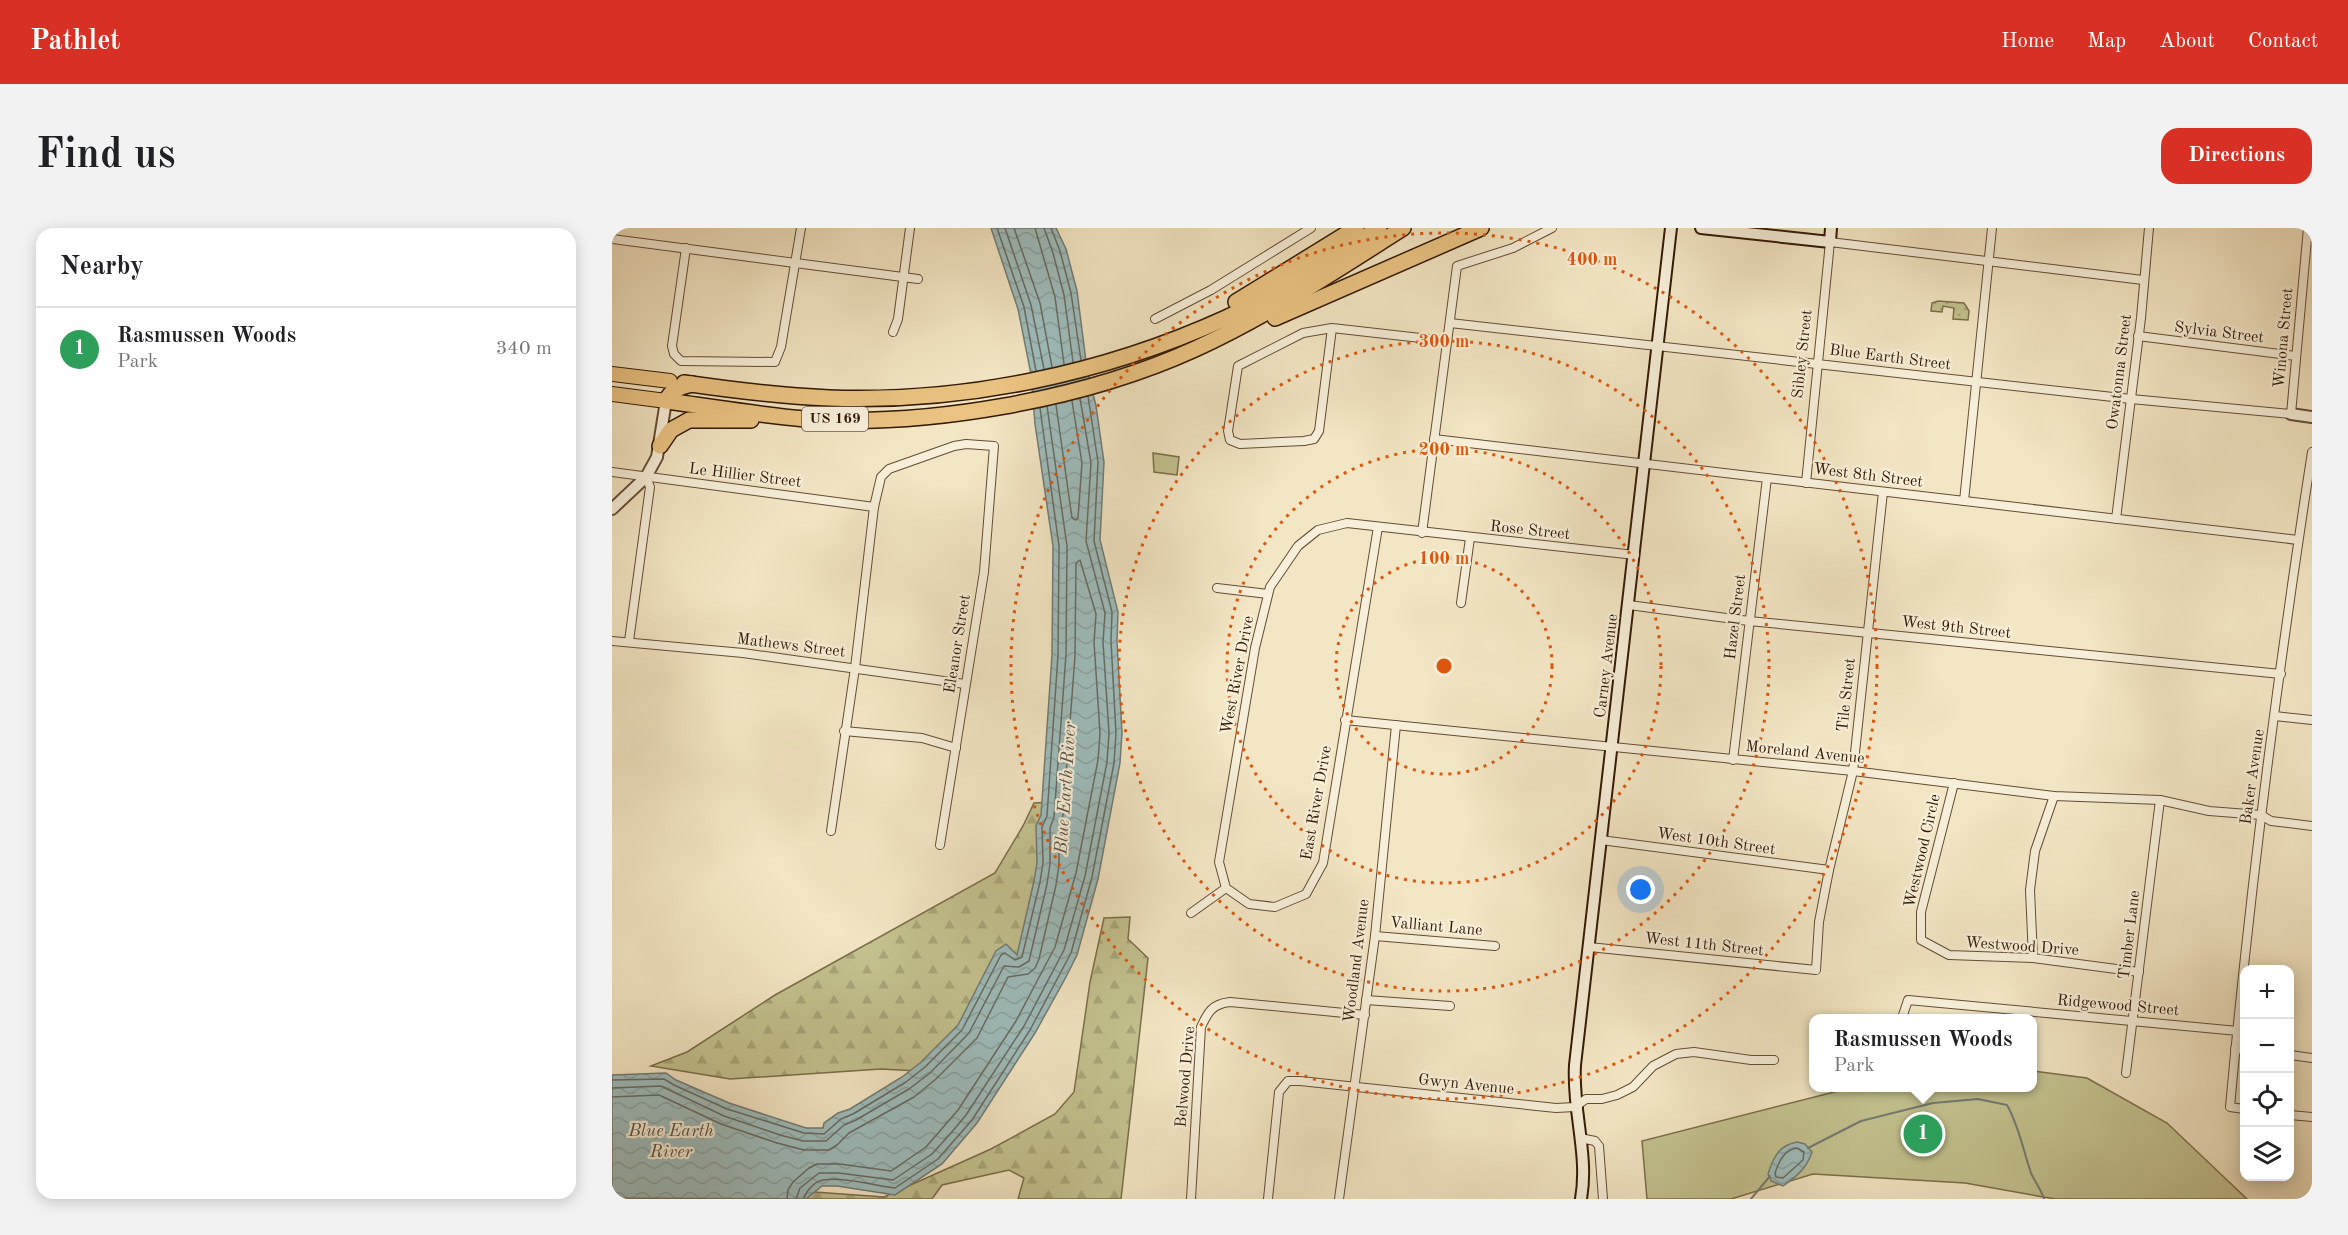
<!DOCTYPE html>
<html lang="en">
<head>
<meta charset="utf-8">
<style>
  :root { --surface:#fff; --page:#f2f2f2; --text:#202124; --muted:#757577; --line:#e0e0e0; --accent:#d93025 }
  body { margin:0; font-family:"Old Standard TT",serif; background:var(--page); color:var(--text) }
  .controls { position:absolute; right:18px; bottom:18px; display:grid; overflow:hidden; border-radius:12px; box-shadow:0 3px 15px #0003 }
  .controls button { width:54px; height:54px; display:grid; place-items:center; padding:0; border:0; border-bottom:2px solid var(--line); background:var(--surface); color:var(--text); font:30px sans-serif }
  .you { position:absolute; left:1029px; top:662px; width:21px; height:21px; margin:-15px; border:4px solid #fff; border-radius:50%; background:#1a73e8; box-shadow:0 0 0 9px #1a73e833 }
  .badge { display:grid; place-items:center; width:39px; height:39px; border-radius:50%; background:var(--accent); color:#fff; font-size:20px; font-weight:700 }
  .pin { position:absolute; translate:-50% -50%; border:3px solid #fff; box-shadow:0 2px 6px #0006 }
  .popup { position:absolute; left:1197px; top:786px; width:228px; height:78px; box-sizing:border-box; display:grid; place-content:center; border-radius:12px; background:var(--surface); filter:drop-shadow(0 2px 4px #0005); font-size:20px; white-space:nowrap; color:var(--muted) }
  .popup b { font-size:22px; color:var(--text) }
  .popup::after { content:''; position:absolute; left:50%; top:100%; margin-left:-12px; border:12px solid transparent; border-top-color:var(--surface) }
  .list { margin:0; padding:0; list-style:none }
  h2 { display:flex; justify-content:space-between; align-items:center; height:78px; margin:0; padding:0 24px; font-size:26px }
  h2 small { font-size:20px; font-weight:400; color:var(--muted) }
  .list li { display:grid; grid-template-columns:39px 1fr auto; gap:18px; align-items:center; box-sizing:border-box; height:84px; padding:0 24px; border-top:2px solid var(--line) }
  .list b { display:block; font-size:22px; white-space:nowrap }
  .list p { margin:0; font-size:20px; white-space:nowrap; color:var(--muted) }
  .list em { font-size:20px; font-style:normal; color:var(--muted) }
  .icon { flex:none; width:33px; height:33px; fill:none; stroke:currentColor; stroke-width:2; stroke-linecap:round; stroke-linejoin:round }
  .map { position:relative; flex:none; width:1700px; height:971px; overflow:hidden; border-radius:18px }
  header { display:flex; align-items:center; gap:36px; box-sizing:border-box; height:84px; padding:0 30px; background:var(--accent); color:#fff }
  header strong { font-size:28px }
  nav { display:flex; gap:33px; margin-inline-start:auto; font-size:21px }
  .intro { display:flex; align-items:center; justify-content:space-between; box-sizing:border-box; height:144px; padding:0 36px }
  h1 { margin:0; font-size:42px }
  .button { padding:15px 27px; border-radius:18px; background:var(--accent); color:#fff; font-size:21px; font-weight:700 }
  main { display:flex; gap:36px; padding:0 36px }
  aside { flex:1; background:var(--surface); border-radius:18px; box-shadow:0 3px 15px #0003 }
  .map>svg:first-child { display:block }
  .grass { fill:url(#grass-dots); stroke:#7b6e4a; stroke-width:1.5 }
  .forest { fill:url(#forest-firs); stroke:#7b6e4a; stroke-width:1.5 }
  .park { fill:#c3c28f; stroke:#7b6e4a; stroke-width:1.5 }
  .water { fill:url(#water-waves); stroke:#737b73; stroke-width:1.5 }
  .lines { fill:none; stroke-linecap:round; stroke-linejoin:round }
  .shore { stroke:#686b61; stroke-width:1.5 }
  .stream { stroke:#737b73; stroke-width:2 }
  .minor-casing { stroke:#634c35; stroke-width:10 }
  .tertiary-casing { stroke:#634c35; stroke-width:14 }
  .secondary-casing { stroke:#331905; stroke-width:14 }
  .trunk-casing { stroke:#331905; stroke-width:16 }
  .motorway-casing { stroke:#331905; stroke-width:18 }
  .minor { stroke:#f7efd9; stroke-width:8 }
  .tertiary { stroke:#f7efd9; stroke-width:10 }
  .secondary { stroke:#f7efd9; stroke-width:10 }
  .trunk { stroke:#eac382; stroke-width:14 }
  .motorway { stroke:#eac382; stroke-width:15 }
  .ring { fill:none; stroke:#df560c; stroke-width:3; stroke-dasharray:3 6 }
  .labels { text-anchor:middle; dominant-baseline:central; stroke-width:4.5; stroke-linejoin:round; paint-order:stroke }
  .shield { fill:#f7efd9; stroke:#6e5945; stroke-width:1.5 }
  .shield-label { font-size:15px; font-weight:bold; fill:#331905 }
  .street-label { font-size:16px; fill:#331905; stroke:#f7efd9 }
  .water-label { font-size:18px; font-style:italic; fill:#585245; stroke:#f7efd9 }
  .centre { fill:#df560c; stroke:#f7efd9; stroke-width:3 }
  .ring-label { font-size:18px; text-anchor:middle; font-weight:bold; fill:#df560c; stroke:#f7efd9; stroke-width:4.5; stroke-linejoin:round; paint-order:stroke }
</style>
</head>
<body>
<header>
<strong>Pathlet</strong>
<nav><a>Home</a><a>Map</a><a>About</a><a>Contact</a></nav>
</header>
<div class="intro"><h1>Find us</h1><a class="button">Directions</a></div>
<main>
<aside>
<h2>Nearby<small></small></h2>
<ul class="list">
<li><span class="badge" style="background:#2e9e5b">1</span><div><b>Rasmussen Woods</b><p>Park</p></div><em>340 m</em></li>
</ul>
</aside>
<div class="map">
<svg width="1700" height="971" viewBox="0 0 1700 971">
  <defs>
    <pattern id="grass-dots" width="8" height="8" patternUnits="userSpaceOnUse" patternTransform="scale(1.5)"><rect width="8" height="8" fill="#c3c28f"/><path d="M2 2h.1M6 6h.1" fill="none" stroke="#a8a67a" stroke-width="1.8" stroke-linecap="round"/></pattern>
    <pattern id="forest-firs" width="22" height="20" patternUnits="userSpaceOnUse" patternTransform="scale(1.5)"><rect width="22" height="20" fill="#c3c28f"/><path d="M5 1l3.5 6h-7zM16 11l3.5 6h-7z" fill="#a8a67a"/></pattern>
    <pattern id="water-waves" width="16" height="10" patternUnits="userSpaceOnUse" patternTransform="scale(1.5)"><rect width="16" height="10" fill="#9ebdbd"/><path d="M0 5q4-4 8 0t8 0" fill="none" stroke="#89a2a1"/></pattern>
  </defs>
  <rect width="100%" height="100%" fill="#f3e6c4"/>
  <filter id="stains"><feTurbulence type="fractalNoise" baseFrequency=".00333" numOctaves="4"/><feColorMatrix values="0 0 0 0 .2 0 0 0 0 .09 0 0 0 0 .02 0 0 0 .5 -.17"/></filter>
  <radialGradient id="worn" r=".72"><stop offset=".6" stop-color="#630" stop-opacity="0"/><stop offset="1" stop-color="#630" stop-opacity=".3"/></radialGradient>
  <path class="grass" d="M1326,73L1352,75L1357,83L1356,92L1341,91L1342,80L1331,78L1330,84L1319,83L1320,75Z"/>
  <g class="forest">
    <path d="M443,574L426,711L325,844L269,841L118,851L39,838L75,824L163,767L383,645L411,598L422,575Z"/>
    <path d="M518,689L516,711L536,730L509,971H406L412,950L397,942L330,957L320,971H0V940L145,960L272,969L379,921L443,886L462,864L478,754L492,690Z"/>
  </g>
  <g class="park">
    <path d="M541,225L567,229L565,247L542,244Z"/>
    <path d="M1421,843L1475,850L1555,895L1635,971H1443L1353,955L1201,946L1119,971H1035L1030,913L1238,860H1420Z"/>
  </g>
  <g class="water">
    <path d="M379,0H444L454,21L465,63L475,141L484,178L492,234L488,312L506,384L505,413L510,505L508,535L486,651L465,727L454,749L423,805L365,895L330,936L283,967L225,958H210L194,971L0,970V847L54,845L64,852L117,875L194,900H211L212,895L226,885L238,881L290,849L308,835L346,797L384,723L394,716L405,727L422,653L425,635L424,598L429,587L440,427L441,318L423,196L419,146L406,81Z"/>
    <path d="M1185,914L1193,916L1200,924C1195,940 1184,949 1171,958L1159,953L1156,946C1161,930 1167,917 1185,914Z"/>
  </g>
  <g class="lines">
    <g class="shore">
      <path d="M385,0L412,79L424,143"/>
      <path d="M393,0L419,77L432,141"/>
      <path d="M402,0L428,75L440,139"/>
      <path d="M423,0L443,69L452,136"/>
      <path d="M432,0L441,25L452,67L461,134"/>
      <path d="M439,0L448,23L459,65L469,132"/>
      <path d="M444,177L460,290L464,292L466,290L470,235L460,173"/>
      <path d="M0,852L52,851L62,857L115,881L192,905L212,906L229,891L241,886L294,854L313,839L350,802L389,727L393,725L403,732L410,729L428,654L431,635L430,599L435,588L446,427L447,318L428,180"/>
      <path d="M0,860L49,858L112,888L168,907L191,913H214L232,897L244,892L297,861L318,845L357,805L392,738L407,739L417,733L435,656L438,636V600L442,589L454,427L455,318L435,178"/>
      <path d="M0,869L47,867L109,896L165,915L192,922H217L225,917L237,905L302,869L324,851L365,810L396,749L416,746L423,740L427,731L444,657L447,637V601L451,587L463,428L464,335L468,332L484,386L482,414L488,505L486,532L464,645L443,719L404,793L346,882L314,919L279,943L228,936H205L197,940L181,954L176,962L175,971"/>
      <path d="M1185,920L1192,924L1191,932L1171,950L1164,949L1163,945C1167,933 1172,922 1185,920Z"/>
      <path d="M184,971L188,960L207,945H227L281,952L320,926L339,905L354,887L412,798L452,722L473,648L495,534L497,505L491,414L493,385L474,313L479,235L468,170"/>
      <path d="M192,971C193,964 203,953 211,952C233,949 260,957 283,960L326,931L360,892L418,802L459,725L480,649L502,535L504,505L499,413L500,384L482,313L486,234L476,168"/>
    </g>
    <g class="stream">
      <path d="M1196,920L1249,893L1321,875L1366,871L1395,877C1407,898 1411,922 1419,945C1423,954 1429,961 1432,971"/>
      <path d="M1139,971L1158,948"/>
    </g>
    <g class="minor-casing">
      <g id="minor">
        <path d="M0,11L306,51"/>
        <path d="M74,20L60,118L62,126L69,133L163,134L169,119L189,0"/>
        <path d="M543,91L599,62L699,0"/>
        <path d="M838,95L1519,171L1679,186L1696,0"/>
        <path d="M720,100L707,203L702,211L692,213L628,216L618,212L616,203L626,138L691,105L720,100L835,113"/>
        <path d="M281,104L286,91L298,0"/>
        <path d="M1526,108L1684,128"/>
        <path d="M822,211L1686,312"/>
        <path d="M0,244L262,279"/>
        <path d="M1194,255L1218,14L1531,52"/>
        <path d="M1352,273L1380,0"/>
        <path d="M1504,291L1529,90L1537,0"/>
        <path d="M766,299L711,635L694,666L663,679L637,676L614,660L607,634L643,420L658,359L686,318L706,302L735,295L1023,327"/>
        <path d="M810,305L845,38L901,20L940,0"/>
        <path d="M605,360L656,366"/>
        <path d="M849,375L858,310"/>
        <path d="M1017,377L1137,393L1669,446"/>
        <path d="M0,413L131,425L353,456"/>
        <path d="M17,413L38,259L34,249"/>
        <path d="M1663,488L1700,492"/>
        <path d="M733,492L1241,543L1442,568L1548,572L1597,583L1649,587L1659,593L1700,598"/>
        <path d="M232,503L310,510L344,520"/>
        <path d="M1121,532L1155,250"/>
        <path d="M1342,555L1309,684V712L1337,727L1421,730L1527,744"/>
        <path d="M219,603L243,440L262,279L269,249L277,241L342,218L354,216L382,218L372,344L328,617"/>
        <path d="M989,612L1217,642"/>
        <path d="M579,685L614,660"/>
        <path d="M763,708L883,718"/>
        <path d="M977,719L1204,742L1207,694L1217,642L1241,543L1271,264"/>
        <path d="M1421,730L1418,662L1423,623L1442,568"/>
        <path d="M754,772L838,778"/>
        <path d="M1290,790L1296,772L1626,803"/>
        <path d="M1623,821L1632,822"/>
        <path d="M1678,827L1700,830"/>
        <path d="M1514,845L1548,572"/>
        <path d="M1632,881L1618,879C1638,660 1666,442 1700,224"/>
        <path d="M1678,887L1700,889"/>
        <path d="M968,910L983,913L987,918L991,971"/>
        <path d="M579,971L589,799C596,784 600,776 618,774L753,787"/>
        <path d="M656,971L667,864L676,853H688L944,880L963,879L974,871H990L1005,867L1021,859L1041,838L1064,826L1082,824L1139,832H1162"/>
        <path d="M727,971L763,708L784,497"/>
      </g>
    </g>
    <g class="tertiary-casing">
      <g id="tertiary">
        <path d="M1679,186L1700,189"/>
        <path d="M0,281L34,249L45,229L54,173"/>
      </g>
    </g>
    <g class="secondary-casing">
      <g id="secondary">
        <path d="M1089,0L1218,14L1219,0"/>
        <path d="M969,971C977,927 960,882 963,837L1059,0"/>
      </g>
    </g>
    <g class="trunk-casing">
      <g id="trunk">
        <path d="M0,146L58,153"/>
        <path d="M0,166L54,173"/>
      </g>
    </g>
    <g class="motorway-casing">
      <g id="motorway">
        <path d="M624,74L744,0"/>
        <path d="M663,90L869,0"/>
        <path d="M72,155C120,162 169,168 217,170C352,175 491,146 614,90C668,65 718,32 767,0"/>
        <path d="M80,156C68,159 60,161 54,173C100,179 147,187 193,191C316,199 471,172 583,121C657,87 723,43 791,0"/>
        <path d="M48,218L59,202L77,192H139"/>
      </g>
    </g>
    <use href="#minor" class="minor"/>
    <use href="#tertiary" class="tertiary"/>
    <use href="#secondary" class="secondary"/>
    <use href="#trunk" class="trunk"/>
    <use href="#motorway" class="motorway"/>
  </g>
  <g class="ring">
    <circle cx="832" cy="438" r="108"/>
    <circle cx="832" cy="438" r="217"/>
    <circle cx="832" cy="438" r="325"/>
    <circle cx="832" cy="438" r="433"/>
  </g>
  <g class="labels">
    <rect class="shield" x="190" y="179" width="66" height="24" rx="4.5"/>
    <g class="shield-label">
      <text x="223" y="191">US 169</text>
    </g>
    <g class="street-label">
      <text transform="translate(1607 105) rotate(7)">Sylvia Street</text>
      <text transform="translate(1672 110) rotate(-85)">Winona Street</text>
      <text transform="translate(1191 126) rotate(-84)">Sibley Street</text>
      <text transform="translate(1278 130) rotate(7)">Blue Earth Street</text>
      <text transform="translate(1508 144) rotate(-83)">Owatonna Street</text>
      <text transform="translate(133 248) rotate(7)">Le Hillier Street</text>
      <text transform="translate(1256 248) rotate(7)">West 8th Street</text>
      <text transform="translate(918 303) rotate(6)">Rose Street</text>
      <text transform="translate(1124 389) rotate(-83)">Hazel Street</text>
      <text transform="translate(1344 400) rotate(6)">West 9th Street</text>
      <text transform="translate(346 416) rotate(-81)">Eleanor Street</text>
      <text transform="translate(179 418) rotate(7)">Mathews Street</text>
      <text transform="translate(995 438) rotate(-83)">Carney Avenue</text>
      <text transform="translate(626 447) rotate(-79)">West River Drive</text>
      <text transform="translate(1235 467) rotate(-84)">Tile Street</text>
      <text transform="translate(1193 525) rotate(6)">Moreland Avenue</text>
      <text transform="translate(1641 549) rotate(-82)">Baker Avenue</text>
      <text transform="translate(705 575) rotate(-80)">East River Drive</text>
      <text transform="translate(1104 614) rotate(8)">West 10th Street</text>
      <text transform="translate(1311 623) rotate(-77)">Westwood Circle</text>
      <text transform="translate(824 699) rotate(5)">Valliant Lane</text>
      <text transform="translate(1518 707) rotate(-83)">Timber Lane</text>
      <text transform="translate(1092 717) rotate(6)">West 11th Street</text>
      <text transform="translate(1410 719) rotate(4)">Westwood Drive</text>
      <text transform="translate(745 733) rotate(-83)">Woodland Avenue</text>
      <text transform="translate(1506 778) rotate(5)">Ridgewood Street</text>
      <text transform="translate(574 849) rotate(-85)">Belwood Drive</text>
      <text transform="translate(854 857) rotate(6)">Gwyn Avenue</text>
    </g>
    <g class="water-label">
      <text transform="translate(454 560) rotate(-86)">Blue Earth River</text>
      <text x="59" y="903">Blue Earth<tspan x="59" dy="21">River</tspan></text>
    </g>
  </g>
  <circle cx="832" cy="438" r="9" class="centre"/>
  <g class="ring-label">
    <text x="980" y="37">400 m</text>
    <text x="832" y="119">300 m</text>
    <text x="832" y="227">200 m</text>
    <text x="832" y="336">100 m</text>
  </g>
  <rect width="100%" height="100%" filter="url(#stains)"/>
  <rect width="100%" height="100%" fill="url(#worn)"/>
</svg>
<div class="controls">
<button>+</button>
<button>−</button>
<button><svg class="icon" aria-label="locate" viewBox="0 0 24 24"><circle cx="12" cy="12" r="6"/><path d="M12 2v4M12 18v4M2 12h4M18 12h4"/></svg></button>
<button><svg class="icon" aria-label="layers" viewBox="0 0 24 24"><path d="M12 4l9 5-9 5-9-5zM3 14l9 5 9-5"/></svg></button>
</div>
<div class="you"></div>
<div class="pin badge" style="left:1311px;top:906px;background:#2e9e5b">1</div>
<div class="popup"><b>Rasmussen Woods</b>Park</div>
</div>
</main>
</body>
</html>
